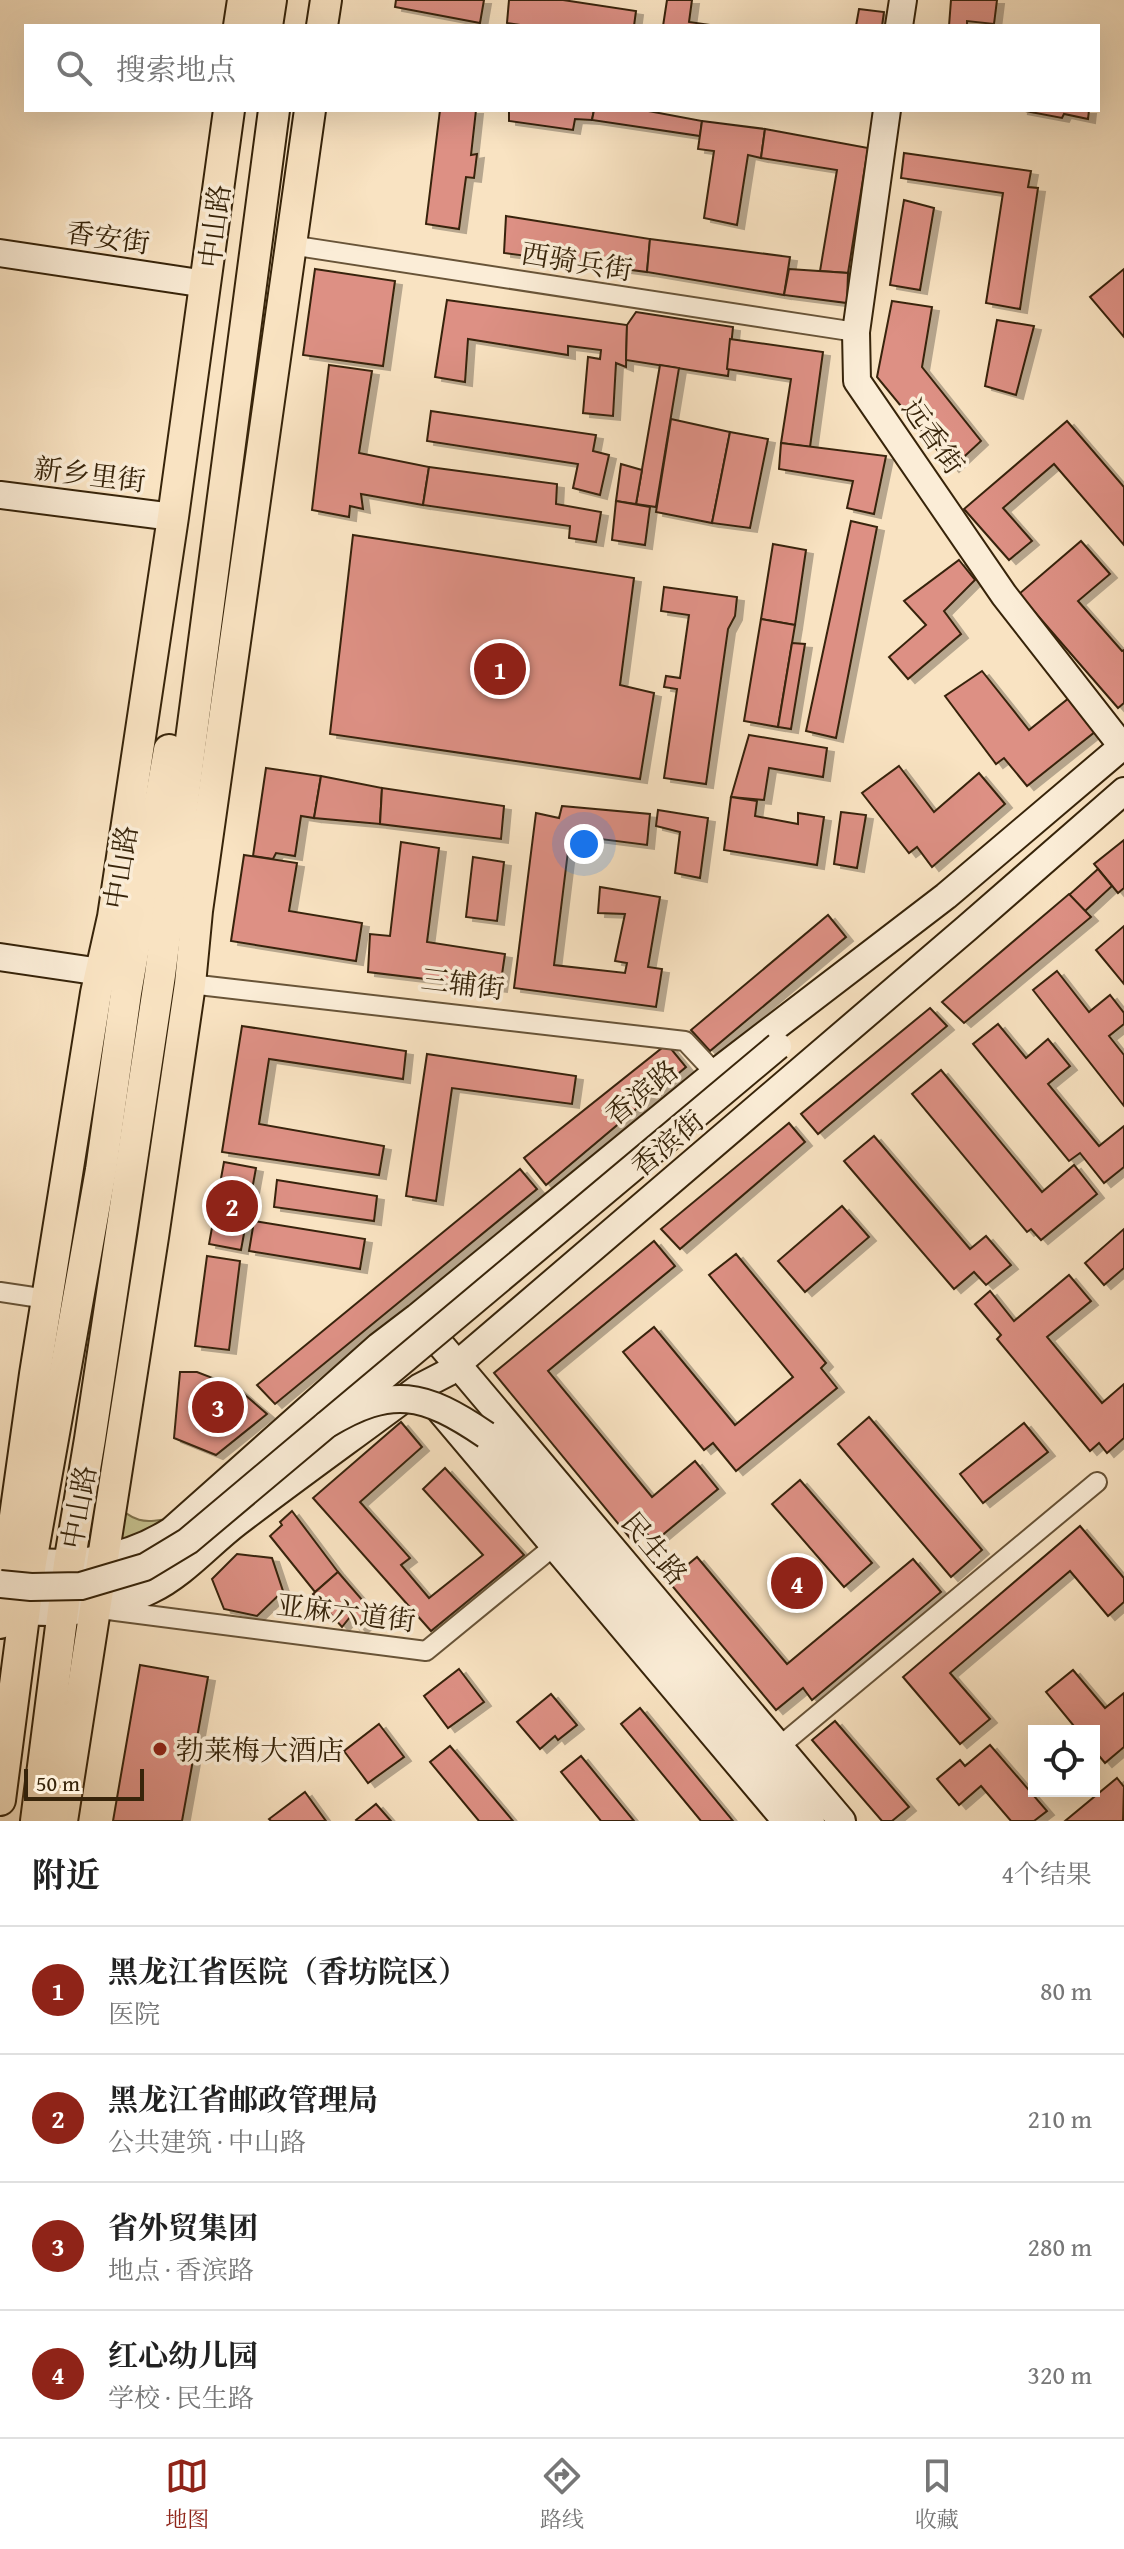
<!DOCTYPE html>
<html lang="zh">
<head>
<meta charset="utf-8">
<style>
  :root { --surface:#fff; --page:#f6f6f6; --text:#222; --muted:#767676; --line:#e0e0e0; --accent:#8f2418 }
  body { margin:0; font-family:"Gentium Book Plus","Noto Serif SC",serif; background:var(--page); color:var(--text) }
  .controls { position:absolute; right:24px; bottom:24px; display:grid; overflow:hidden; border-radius:0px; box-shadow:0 8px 32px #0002 }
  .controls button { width:72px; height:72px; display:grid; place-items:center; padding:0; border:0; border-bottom:2px solid var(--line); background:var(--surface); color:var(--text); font:40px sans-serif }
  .scale { position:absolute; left:24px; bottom:20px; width:120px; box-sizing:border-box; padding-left:8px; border:4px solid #37240a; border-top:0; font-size:22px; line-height:28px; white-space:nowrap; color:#37240a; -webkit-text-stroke:6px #fbedd7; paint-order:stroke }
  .you { position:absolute; left:584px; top:844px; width:28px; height:28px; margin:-20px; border:6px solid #fff; border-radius:50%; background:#1a73e8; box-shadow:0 0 0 12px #1a73e833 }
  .badge { display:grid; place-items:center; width:52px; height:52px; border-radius:50%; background:var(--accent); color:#fff; font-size:26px; font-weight:700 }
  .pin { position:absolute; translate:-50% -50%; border:4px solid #fff; box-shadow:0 2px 8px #0006 }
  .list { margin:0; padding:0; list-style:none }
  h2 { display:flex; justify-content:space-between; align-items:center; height:104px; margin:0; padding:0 32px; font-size:34px }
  h2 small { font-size:26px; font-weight:400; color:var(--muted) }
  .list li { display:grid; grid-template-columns:52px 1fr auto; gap:24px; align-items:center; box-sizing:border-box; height:128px; padding:0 32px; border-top:2px solid var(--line) }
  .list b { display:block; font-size:30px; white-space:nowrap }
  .list p { margin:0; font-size:26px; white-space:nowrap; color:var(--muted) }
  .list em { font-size:26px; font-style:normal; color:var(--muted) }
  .icon { flex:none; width:44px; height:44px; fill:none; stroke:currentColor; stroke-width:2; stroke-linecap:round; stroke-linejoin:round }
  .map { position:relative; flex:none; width:1124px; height:1821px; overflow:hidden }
  .search { position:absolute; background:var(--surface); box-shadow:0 8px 32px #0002; left:24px; right:24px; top:24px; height:88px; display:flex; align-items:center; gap:20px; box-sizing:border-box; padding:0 28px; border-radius:0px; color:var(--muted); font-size:30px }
  .sheet { height:616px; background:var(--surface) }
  nav { display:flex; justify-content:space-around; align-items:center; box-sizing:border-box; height:112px; border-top:2px solid var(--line); background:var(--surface); font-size:22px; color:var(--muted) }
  nav a { display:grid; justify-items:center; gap:4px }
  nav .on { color:var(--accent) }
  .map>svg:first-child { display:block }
  .green { fill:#c5c18e; stroke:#7e724c; stroke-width:2 }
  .building { fill:#dd9084; stroke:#37240a; stroke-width:2; filter:url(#shadow) }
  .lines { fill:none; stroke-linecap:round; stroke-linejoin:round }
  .street-casing { stroke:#685438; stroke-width:22 }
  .secondary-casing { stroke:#37240a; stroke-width:30 }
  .primary-casing { stroke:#37240a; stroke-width:34 }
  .street { stroke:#fbedd7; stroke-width:18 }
  .secondary { stroke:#fbedd7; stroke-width:26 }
  .primary { stroke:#f9e3c2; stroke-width:30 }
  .secondary-bridge-casing { stroke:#37240a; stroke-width:30; stroke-linecap:butt }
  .secondary-bridge { stroke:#fbedd7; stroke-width:26 }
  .poi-dot { fill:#8f2418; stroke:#fbedd7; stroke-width:3 }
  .labels { text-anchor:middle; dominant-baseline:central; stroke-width:7; stroke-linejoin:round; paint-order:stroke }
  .street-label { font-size:28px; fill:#37240a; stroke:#fbedd7 }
  .poi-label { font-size:28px; fill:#37240a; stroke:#fbedd7; text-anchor:start }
</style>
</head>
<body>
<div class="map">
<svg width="1124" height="1821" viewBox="0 0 1124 1821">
  <defs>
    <filter id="shadow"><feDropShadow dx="7" dy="4" stdDeviation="0" flood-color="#0004"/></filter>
  </defs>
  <rect width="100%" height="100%" fill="#f9e3c2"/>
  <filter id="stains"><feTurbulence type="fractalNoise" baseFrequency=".0025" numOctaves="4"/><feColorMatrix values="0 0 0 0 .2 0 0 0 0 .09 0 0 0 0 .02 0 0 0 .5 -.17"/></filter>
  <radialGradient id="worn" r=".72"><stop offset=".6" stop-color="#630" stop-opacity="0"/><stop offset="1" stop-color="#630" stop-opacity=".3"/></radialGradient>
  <path class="green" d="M106,1497C136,1522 137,1525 177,1517L100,1554Z"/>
  <g class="building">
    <path d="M396,0H484L480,23L395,7Z"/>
    <path d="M509,0H563L636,11L634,26H527L507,23Z"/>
    <path d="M667,0H692L689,22L717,26H663Z"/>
    <path d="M951,0H997L994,24L967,21V26H949Z"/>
    <path d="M859,9L884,12L882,26H856Z"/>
    <path d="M440,110H476L471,155L477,154L474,178L466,177L459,229L426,224Z"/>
    <path d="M509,110H594L592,120L575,119L573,130L509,121Z"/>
    <path d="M594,110H643L702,121L700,136L592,120Z"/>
    <path d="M1020,110H1089L1088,119L1064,114L1062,118Z"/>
    <path d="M702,121L765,129L761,158L748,155L737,225L704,218L714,151L698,149Z"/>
    <path d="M765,129L868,148L848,273L820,271L837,170L761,158Z"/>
    <path d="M904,153L1031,171L1028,187L1038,188L1020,309L986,303L1003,193L901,178Z"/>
    <path d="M904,200L934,208L920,290L890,285Z"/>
    <path d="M506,216L650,239L647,272L504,253Z"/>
    <path d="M650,239L790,257L784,295L647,272Z"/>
    <path d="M315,269L395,281L383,366L303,355Z"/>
    <path d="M789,269L848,273L847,303L784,295Z"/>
    <path d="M1124,269V337L1090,297Z"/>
    <path d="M447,300L627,325L626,367L616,363L613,416L583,413L588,357L600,359L601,350L568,346V355L468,339L465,382L435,377Z"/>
    <path d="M892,301L932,307L922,367L981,441L952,468L877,377Z"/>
    <path d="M636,312L733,327L728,376L626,360L627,325Z"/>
    <path d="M997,320L1034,326L1016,395L985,386Z"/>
    <path d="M730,339L823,352L810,447L781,443L791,379L727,369Z"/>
    <path d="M329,365L372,371L359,453L429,467L423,505L361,494L363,509L350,506L349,517L312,510Z"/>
    <path d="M660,365L679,368L656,507L636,504Z"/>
    <path d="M431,411L596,435L593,451L609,455L600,495L573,488L578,464L427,441Z"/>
    <path d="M671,419L730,432L712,523L656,512Z"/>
    <path d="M1067,421L1124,487V545L1054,464L1003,508L1032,541L1009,560L964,509Z"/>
    <path d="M730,432L768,439L750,528L712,523Z"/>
    <path d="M781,443L886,456L874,514L847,508L853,481L779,469Z"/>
    <path d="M621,464L642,470L636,504L616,501Z"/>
    <path d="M429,467L557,484L556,504L601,512L596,542L569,538L570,526L423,505Z"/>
    <path d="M616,501L650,507L645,545L612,540Z"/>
    <path d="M851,521L877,527L836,738L806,731Z"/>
    <path d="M353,535L634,578L620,685L654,693L640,779L330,734Z"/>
    <path d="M1081,541L1110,574L1078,601L1122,651L1124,650V703L1118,708L1019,594Z"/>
    <path d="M773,544L806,550L795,625L761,619Z"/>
    <path d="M959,560L975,580L944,611L961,634L908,679L889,657L926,625L904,601Z"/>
    <path d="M664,587L737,597L735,616L728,629L706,784L664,778L677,689L664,687L666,676L680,678L689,615L661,611Z"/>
    <path d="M761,619L795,625L778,727L744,721Z"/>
    <path d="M792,643L805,644L791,729L778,727Z"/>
    <path d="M982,671L1029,730L1069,698L1096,731L1027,786L1004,758L996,764L945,696Z"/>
    <path d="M749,735L827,748L823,777L769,768L764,800L731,797Z"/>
    <path d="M899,766L934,812L979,773L1005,804L932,867L917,847L909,853L862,793Z"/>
    <path d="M266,768L321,776L314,818L301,816L295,856L276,853L273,859L253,856Z"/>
    <path d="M321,776L382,788L380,824L314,818Z"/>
    <path d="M382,788L504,806L501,839L380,824Z"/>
    <path d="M731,797L757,801L755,816L798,824V813L824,817L817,865L724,850Z"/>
    <path d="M562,806L650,814L647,845L570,835L554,965L625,973L627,963L615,961L625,914L598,913L600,887L660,897L648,967L662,969L656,1007L514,988L536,813L559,818Z"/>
    <path d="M658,810L708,818L700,878L675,873L680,832L656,826Z"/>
    <path d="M841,812L866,815L857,868L834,864Z"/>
    <path d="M1124,840V888L1118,893L1094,864Z"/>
    <path d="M401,842L439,848L427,942L505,954L500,988L368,972L370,934L390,936Z"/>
    <path d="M244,855L297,863L289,911L362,923L356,961L231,941Z"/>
    <path d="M473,857L504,862L497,921L466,917Z"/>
    <path d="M1098,869L1112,886L1085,911L1069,895Z"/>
    <path d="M1069,894L1091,917L964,1023L942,1002Z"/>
    <path d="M828,915L846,937L710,1051L691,1030Z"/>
    <path d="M1124,926V984L1096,950Z"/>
    <path d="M1057,971L1089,1012L1110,995L1124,1013V1024L1109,1036L1124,1055V1106L1033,990Z"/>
    <path d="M930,1008L947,1026L818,1134L801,1114Z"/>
    <path d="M998,1024L1026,1058L1048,1039L1070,1066L1048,1084L1099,1146L1124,1126V1167L1104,1183L1080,1153L1069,1161L973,1044Z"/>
    <path d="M242,1026L406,1051L403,1079L269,1059L259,1124L384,1146L379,1175L222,1152Z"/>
    <path d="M667,1044L686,1067L546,1185L524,1158Z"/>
    <path d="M427,1054L576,1076L572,1104L452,1088L436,1201L406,1196Z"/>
    <path d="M941,1070L1042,1192L1074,1165L1097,1194L1041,1240L1031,1229L1027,1232L912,1094Z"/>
    <path d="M789,1123L805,1142L680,1249L661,1229Z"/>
    <path d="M874,1136L970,1249L986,1236L1011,1265L986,1285L974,1272L954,1289L844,1161Z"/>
    <path d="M224,1162L256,1168L241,1250L209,1244Z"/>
    <path d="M520,1169L537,1189L275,1404L257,1385Z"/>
    <path d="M277,1180L377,1196L374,1221L274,1207Z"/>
    <path d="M842,1206L869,1237L805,1292L778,1261Z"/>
    <path d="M254,1221L365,1239L360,1269L249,1251Z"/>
    <path d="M1124,1229V1268L1104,1285L1085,1263Z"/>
    <path d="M654,1241L675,1266L548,1371L652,1497L695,1461L718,1489L654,1542L642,1528L630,1538L494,1373Z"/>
    <path d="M736,1254L826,1363L821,1368L837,1388L736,1471L713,1443L704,1450L623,1352L654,1327L735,1425L793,1377L709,1275Z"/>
    <path d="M207,1256L240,1261L229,1350L195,1346Z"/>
    <path d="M1069,1275L1091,1301L1047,1337L1102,1403L1124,1384V1438L1107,1453L1099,1443L1090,1451L997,1339L1001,1335L975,1304L990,1291L1014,1321Z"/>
    <path d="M180,1372H197L236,1387L267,1414L216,1455L174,1438Z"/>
    <path d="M869,1417L982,1550L951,1577L838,1444Z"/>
    <path d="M401,1422L422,1447L360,1502L410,1558L401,1565L429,1598L483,1555L423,1489L445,1468L524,1555L431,1631L313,1498Z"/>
    <path d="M1024,1423L1048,1452L983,1503L960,1474Z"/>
    <path d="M800,1480L872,1563L844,1587L772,1504Z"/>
    <path d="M292,1511L338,1572L315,1592L270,1536L282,1525L280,1522Z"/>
    <path d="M1080,1526L1124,1578V1602L1108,1616L1070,1571L950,1673L990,1719L960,1744L903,1677Z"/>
    <path d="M237,1554L272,1558L283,1591L257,1616L224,1609L212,1579Z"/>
    <path d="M697,1557L787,1664L913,1559L941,1592L812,1700L803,1688L776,1710L668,1581Z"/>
    <path d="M338,1572L376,1616L360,1629L350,1617L342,1627L313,1594Z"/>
    <path d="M140,1665L208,1677L182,1821H113Z"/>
    <path d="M459,1669L484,1702L448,1728L424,1696Z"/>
    <path d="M1073,1670L1105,1708L1124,1693V1747L1105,1763L1094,1750V1731H1078L1046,1692Z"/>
    <path d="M551,1694L577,1725L558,1740L555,1736L540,1749L517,1722Z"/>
    <path d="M640,1708L733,1821H701L621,1724Z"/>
    <path d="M835,1721L909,1807L892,1821H882L812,1740Z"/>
    <path d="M379,1724L404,1757L368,1783L344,1751Z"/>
    <path d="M990,1745L1047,1811L1034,1821H1011L981,1786L959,1805L937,1779L960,1760L965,1766Z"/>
    <path d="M450,1746L513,1821H479L430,1762Z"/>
    <path d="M581,1756L634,1821H601L561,1772Z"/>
    <path d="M1117,1778L1124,1787L1123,1821H1065Z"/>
    <path d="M305,1792L326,1821H271L269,1819Z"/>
    <path d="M376,1804L391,1821H357L356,1820Z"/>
  </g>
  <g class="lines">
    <g class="street-casing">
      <g id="street">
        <path d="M290,245L856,332"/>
        <path d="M190,984L685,1041L715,1073"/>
        <path d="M0,1292L47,1299"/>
        <path d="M108,1610L426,1651L553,1547"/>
        <path d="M780,1746L1097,1482"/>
      </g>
    </g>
    <g class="secondary-casing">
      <g id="secondary">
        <path d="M899,26L903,0"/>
        <path d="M887,110L856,332L857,381L1004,595L1122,746"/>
        <path d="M0,253L206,284"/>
        <path d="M0,495L173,517"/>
        <path d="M0,957L101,972"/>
        <path d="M419,1319L842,1821"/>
        <path d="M438,1408L786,1821"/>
        <path d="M486,1435L811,1821"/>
        <path d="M13,1560C69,1567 122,1562 171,1531L379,1346L417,1317L715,1073L946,896L1124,745"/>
        <path d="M7,1608C52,1617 110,1611 151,1590C184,1574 209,1544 238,1522C298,1476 360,1432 420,1387L447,1373L967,928L1124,791"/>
      </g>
    </g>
    <g class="primary-casing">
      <g id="primary">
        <path d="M239,26L243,0"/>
        <path d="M267,26L271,0"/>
        <path d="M322,26L326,0"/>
        <path d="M0,1623L35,1374L96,993L113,917L173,517L229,110"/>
        <path d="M0,1800L31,1562L101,1170L126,993L169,750"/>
        <path d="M36,1821L69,1564L90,1439L160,975L274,110"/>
        <path d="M62,1821L153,1237L190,984L197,911L310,110"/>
      </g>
    </g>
    <use href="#street" class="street"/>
    <use href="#secondary" class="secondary"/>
    <use href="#primary" class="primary"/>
    <g class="secondary-bridge-casing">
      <g id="secondary-bridge">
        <path d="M326,1425L778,1046"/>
        <path d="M0,1584L31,1587L81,1586L145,1567L188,1541L326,1425C392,1385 424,1393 486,1435"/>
      </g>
    </g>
    <use href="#secondary-bridge" class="secondary-bridge"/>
  </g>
  <circle class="poi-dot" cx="160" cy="1749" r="8"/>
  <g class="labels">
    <g class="street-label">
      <text transform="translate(214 226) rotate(-83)">中山路</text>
      <text transform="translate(108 237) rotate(8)">香安街</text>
      <text transform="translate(577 261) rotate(9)">西骑兵街</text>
      <text transform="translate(934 436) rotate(55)">远香街</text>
      <text transform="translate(90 474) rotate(7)">新乡里街</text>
      <text transform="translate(120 867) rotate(-81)">中山路</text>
      <text transform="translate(463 983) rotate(7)">三辅街</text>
      <text transform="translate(641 1092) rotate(-39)">香滨路</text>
      <text transform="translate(667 1143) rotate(-40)">香滨街</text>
      <text transform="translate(78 1507) rotate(-80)">中山路</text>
      <text transform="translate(655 1548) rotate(50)">民生路</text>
      <text transform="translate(346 1612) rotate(7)">亚麻六道街</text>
    </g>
    <g class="poi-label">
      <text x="176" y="1749">勃莱梅大酒店</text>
    </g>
  </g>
  <rect width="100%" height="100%" filter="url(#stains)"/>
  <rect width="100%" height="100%" fill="url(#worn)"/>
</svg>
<div class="controls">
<button><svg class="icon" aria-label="locate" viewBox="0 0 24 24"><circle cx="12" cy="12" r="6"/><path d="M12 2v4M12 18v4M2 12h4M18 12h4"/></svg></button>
</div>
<div class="scale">50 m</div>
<div class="you"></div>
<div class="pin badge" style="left:500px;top:669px">1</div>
<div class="pin badge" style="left:232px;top:1206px">2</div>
<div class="pin badge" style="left:218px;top:1407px">3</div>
<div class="pin badge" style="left:797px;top:1583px">4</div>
<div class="search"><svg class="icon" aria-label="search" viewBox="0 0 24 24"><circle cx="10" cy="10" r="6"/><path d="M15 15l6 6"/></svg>搜索地点</div>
</div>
<section class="sheet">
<h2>附近<small>4个结果</small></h2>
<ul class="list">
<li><span class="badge">1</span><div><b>黑龙江省医院（香坊院区）</b><p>医院</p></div><em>80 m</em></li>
<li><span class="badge">2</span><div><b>黑龙江省邮政管理局</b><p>公共建筑 · 中山路</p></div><em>210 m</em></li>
<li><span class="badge">3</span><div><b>省外贸集团</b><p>地点 · 香滨路</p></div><em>280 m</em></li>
<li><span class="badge">4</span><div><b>红心幼儿园</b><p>学校 · 民生路</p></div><em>320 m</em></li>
</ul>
</section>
<nav>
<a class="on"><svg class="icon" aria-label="map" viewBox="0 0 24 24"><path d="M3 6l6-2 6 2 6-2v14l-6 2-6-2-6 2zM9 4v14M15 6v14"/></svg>地图</a>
<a><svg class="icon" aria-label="directions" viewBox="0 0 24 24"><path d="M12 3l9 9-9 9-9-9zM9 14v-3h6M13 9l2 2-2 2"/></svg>路线</a>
<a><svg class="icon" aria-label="saved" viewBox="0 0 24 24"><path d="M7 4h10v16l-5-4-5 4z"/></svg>收藏</a>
</nav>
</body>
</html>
